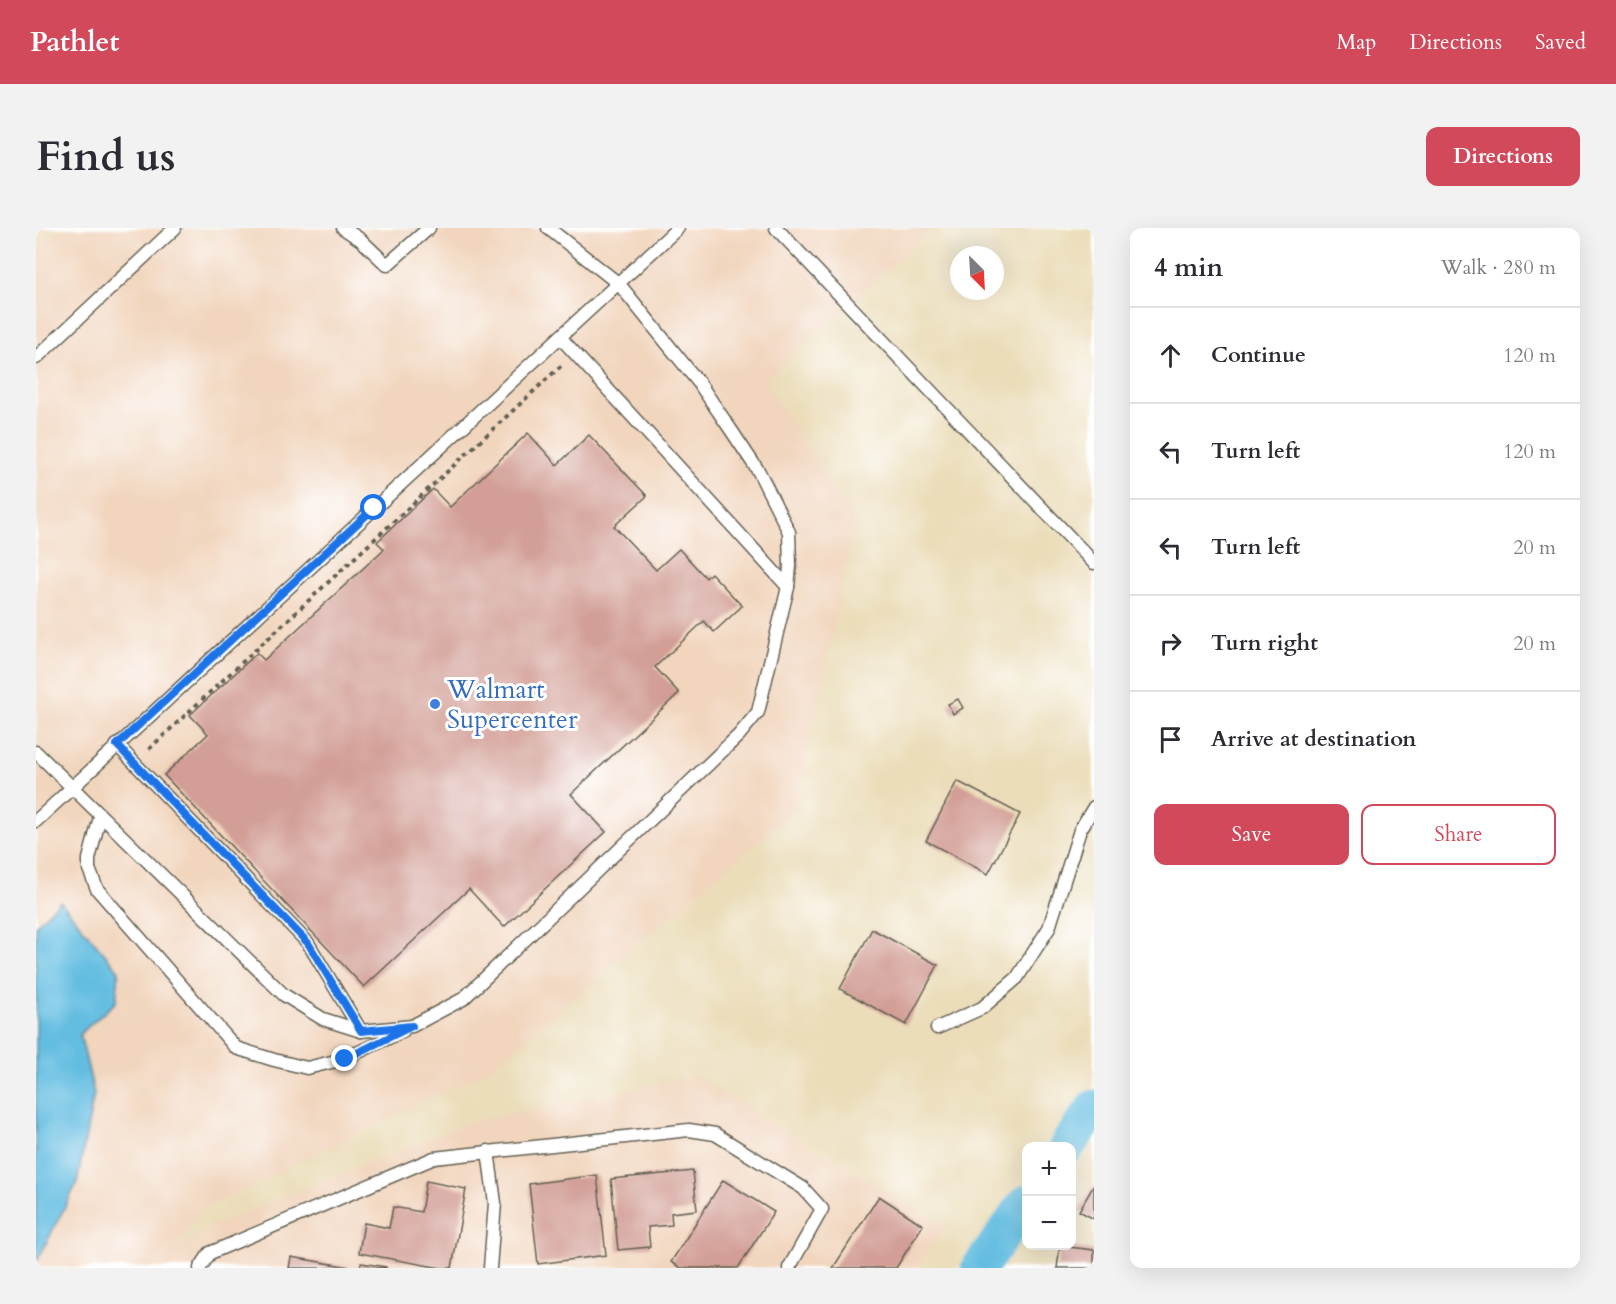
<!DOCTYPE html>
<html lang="en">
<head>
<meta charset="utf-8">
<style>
  :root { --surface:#fff; --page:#f2f2f3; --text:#2b2b33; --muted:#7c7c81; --line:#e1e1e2; --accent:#d1495b }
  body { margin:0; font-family:Cardo,serif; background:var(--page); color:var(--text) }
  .controls { position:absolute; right:18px; bottom:18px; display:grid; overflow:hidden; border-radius:12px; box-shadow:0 6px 24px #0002 }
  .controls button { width:54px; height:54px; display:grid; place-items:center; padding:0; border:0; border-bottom:2px solid var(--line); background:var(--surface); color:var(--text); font:30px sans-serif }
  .compass { position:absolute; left:914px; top:18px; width:54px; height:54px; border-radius:50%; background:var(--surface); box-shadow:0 6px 24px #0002; rotate:156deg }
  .stop { position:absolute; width:18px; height:18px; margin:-14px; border:4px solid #1a73e8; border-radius:50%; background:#fff }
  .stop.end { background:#1a73e8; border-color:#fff; box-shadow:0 2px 6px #0008 }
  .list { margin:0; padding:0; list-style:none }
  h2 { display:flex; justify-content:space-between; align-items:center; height:78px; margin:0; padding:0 24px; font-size:26px }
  h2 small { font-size:20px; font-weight:400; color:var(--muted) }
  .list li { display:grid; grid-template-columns:39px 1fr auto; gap:18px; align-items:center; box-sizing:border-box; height:96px; padding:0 24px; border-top:2px solid var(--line) }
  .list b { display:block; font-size:22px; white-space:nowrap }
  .list em { font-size:20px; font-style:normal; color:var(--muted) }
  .actions { display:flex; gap:12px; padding:18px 24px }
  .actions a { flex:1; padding:14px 0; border:2px solid var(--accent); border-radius:12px; text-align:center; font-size:21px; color:var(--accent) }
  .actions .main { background:var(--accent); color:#fff }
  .icon { flex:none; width:33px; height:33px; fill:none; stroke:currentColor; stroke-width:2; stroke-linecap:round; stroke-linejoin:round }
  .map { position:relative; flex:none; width:1058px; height:1040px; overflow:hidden; border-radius:12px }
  header { display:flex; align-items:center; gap:36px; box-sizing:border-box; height:84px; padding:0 30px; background:var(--accent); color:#fff }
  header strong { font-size:28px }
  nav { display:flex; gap:33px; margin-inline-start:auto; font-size:21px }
  .intro { display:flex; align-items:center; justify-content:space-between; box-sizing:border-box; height:144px; padding:0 36px }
  h1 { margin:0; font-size:42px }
  .button { padding:15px 27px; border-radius:12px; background:var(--accent); color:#fff; font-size:21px; font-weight:700 }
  main { display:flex; gap:36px; padding:0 36px }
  aside { flex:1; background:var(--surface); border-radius:12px; box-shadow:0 6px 24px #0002 }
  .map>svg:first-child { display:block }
  .built { fill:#f1d5bd }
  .water { fill:#63bde1; stroke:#406c7e; stroke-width:1.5 }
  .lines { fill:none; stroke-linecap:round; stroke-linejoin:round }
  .river { stroke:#63bde1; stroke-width:36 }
  .building { fill:#d29e95 }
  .service-casing { stroke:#646053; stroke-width:15 }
  .path { stroke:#646053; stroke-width:4; stroke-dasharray:4.5 4.5; stroke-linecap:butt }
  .service { stroke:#fff; stroke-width:12 }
  .route { stroke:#1a73e8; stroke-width:8 }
  .shop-dot { fill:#3f7fe0; stroke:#fff; stroke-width:2 }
  .labels { text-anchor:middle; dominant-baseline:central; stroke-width:6; stroke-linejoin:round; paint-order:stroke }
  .shop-label { font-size:26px; fill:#366cbe; stroke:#fff; text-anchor:start }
</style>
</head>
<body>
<header>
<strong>Pathlet</strong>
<nav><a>Map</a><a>Directions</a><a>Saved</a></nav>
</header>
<div class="intro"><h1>Find us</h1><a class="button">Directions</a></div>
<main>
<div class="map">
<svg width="1058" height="1040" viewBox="0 0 1058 1040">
  <rect width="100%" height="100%" fill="#fff"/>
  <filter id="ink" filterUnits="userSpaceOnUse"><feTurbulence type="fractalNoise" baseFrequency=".0167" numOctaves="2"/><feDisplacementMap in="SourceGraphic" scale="12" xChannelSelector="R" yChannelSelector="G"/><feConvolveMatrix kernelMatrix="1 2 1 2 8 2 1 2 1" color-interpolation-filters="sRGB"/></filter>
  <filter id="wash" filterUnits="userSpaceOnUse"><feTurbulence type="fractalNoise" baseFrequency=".008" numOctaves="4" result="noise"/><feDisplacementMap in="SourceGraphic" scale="24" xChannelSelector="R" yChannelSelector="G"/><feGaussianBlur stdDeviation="1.35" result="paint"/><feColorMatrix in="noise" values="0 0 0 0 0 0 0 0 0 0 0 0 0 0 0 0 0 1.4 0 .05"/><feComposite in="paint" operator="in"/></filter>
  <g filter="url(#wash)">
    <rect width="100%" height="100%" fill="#ebddb9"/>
    <path class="built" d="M23,0H898L729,153L819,294L761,581L454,842L166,982L140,1021L171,1000L430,895L659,848L910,999L882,1040H0V22Z"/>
    <path class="water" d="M24,673L83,743L80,774L44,806L58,865L41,955L0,1035V697Z"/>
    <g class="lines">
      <g class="river">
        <path d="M1031,918L1058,880"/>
        <path d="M943,1040L990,975"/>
      </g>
    </g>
    <g id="blocks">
      <g class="building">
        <path d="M492,205L521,237L553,207L611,268L578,298L620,342L643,321L670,350L675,345L706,378L678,404L668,393L619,439L643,465L535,566L570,604L468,699L433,661L328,759L128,547L172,506L154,487L221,425L228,432L348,321L341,314L397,261L414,279Z"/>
        <path d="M922,471L927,480L917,486L912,476Z"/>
        <path d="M921,553L984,586L952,646L890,613Z"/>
        <path d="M836,701L902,737L870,797L804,761Z"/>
        <path d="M657,943L661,982L635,985L636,997L612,999L614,1019L582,1022L575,951Z"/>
        <path d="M561,947L570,1027L502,1036L493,956Z"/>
        <path d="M687,952L738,984L702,1040H645L635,1034Z"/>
        <path d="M390,953L430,961L416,1040H405L323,1025L328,995L353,1000L357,979L385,984Z"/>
        <path d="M1058,957V991L1043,983Z"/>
        <path d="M843,968L887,997L860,1040H797Z"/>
        <path d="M1024,1018L1058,1022V1040H1021Z"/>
        <path d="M255,1029L313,1039V1040H253Z"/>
        <path d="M325,1035L350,1039V1040H324Z"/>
      </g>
    </g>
  </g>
  <g filter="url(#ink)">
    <use href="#blocks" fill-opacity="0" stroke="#646053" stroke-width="1.5"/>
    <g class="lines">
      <g class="service-casing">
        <g id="service">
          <path d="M307,0L325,12L351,37L393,0"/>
          <path d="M740,0L1058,335"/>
          <path d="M524,109L752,359"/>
          <path d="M0,130L139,0"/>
          <path d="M81,517L272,715L325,803"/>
          <path d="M0,524L248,767L287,791L325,803L376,798L427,771L703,507L722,484L752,359L754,338L753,304L723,244L695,202L663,155L583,56L512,0"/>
          <path d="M64,589L53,631V641L61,661L200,820L238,832L271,840L308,831L367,803"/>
          <path d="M0,593L642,0"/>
          <path d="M901,800L946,780L981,750L1013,700L1044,602L1058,579"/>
          <path d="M452,923L459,975L454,1040"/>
          <path d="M164,1040L174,1025L398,930L653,902L679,906L767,960L786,981L753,1040"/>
        </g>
      </g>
      <path class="path" d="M113,521L527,136"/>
      <use href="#service" class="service"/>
    </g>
  </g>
  <g class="lines" filter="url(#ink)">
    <path class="route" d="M309,831L376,798L325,803L272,715L81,517L338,280"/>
  </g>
  <circle class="shop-dot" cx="399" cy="476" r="6"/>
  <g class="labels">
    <g class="shop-label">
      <text x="411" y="461">Walmart<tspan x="411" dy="30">Supercenter</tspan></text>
    </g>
  </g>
</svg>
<div class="controls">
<button>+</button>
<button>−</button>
</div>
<svg class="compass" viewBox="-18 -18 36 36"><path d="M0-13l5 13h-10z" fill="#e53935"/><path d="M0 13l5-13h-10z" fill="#7c7c81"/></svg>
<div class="stop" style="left:338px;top:280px"></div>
<div class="stop end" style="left:309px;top:831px"></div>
</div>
<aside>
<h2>4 min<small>Walk · 280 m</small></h2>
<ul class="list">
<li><svg class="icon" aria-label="ahead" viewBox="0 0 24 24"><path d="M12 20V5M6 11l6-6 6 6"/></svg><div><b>Continue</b></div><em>120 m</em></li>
<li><svg class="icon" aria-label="left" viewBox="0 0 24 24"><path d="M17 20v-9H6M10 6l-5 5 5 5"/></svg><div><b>Turn left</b></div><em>120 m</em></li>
<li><svg class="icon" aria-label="left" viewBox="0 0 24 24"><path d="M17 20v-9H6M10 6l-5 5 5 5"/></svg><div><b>Turn left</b></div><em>20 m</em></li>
<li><svg class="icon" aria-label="right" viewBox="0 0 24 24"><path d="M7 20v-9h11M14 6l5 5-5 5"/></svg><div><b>Turn right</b></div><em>20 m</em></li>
<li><svg class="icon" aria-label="arrive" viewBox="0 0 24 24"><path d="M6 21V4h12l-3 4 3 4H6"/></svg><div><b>Arrive at destination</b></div></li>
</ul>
<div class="actions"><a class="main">Save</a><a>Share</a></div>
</aside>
</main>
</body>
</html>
